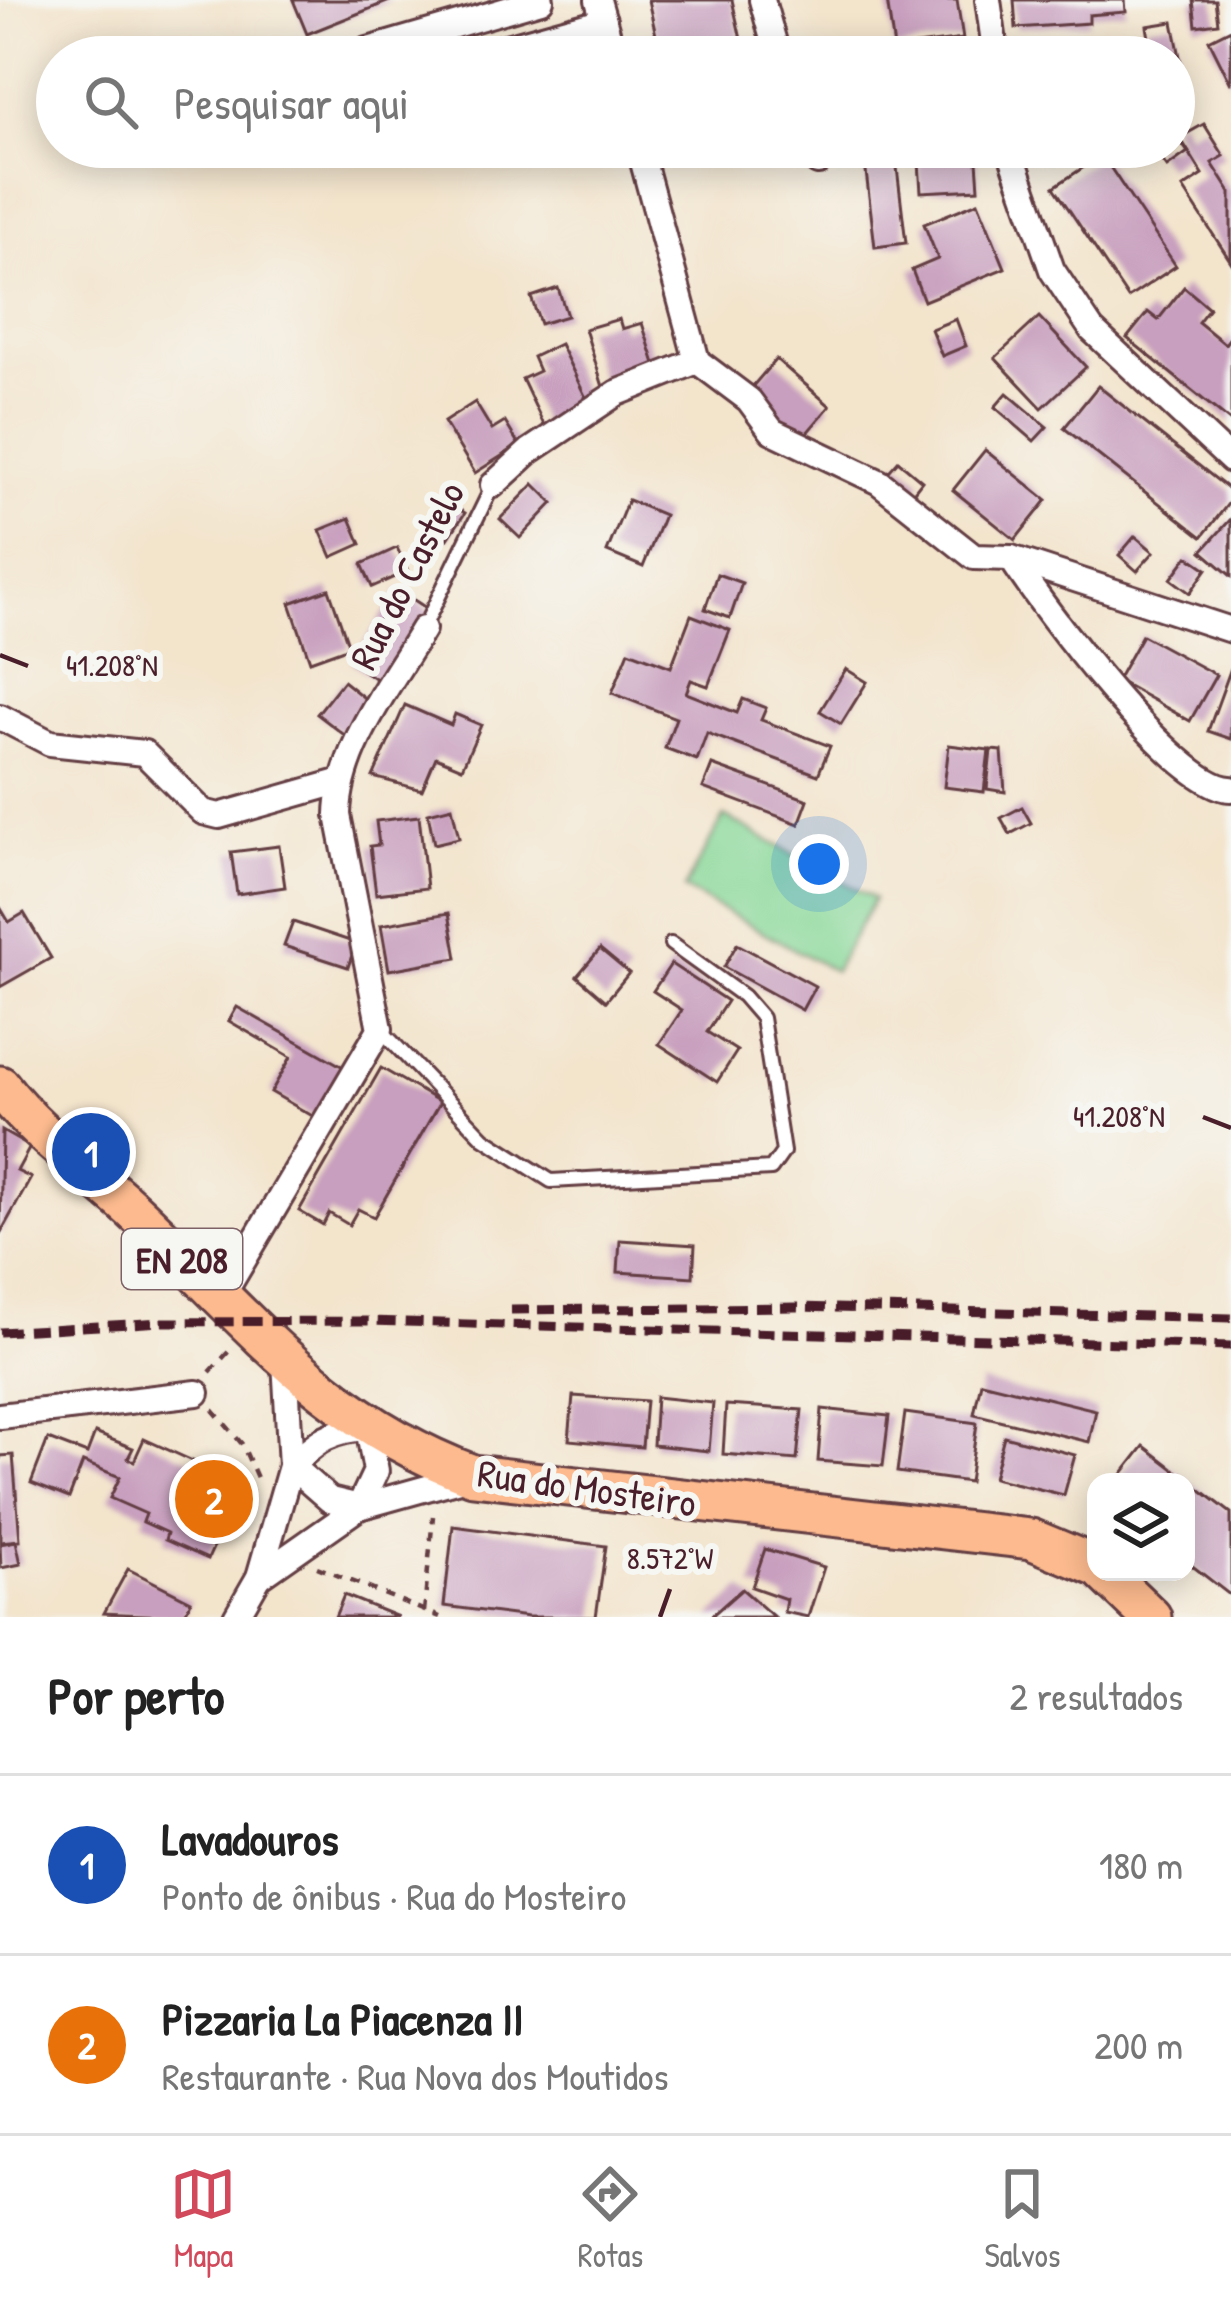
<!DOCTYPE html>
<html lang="pt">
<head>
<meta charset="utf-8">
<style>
  :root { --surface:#fff; --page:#f6f6f6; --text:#222; --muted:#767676; --line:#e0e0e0; --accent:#d1495b }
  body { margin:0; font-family:"Patrick Hand",sans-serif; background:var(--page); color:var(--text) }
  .controls { position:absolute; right:36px; bottom:36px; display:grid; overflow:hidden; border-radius:24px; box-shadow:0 6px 30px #0003 }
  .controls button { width:108px; height:108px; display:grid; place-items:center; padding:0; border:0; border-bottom:3px solid var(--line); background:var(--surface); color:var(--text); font:60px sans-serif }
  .you { position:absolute; left:819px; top:864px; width:42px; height:42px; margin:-30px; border:9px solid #fff; border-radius:50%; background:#1a73e8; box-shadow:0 0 0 18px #1a73e833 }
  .badge { display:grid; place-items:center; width:78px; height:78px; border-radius:50%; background:var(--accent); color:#fff; font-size:39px; font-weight:700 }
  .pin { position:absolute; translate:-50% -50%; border:6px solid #fff; box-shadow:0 3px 12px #0006 }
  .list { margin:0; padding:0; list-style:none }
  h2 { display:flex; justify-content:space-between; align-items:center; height:156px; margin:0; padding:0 48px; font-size:51px }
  h2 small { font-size:39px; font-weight:400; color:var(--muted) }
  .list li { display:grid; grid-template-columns:78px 1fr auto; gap:36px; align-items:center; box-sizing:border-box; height:180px; padding:0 48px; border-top:3px solid var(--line) }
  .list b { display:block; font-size:45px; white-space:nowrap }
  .list p { margin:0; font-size:39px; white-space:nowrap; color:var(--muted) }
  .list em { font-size:39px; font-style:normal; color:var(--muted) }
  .icon { flex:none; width:66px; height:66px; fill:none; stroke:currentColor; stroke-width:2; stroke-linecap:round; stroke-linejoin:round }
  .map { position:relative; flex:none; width:1231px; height:1617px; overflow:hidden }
  .search { position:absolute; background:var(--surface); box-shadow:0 6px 30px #0003; left:36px; right:36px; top:36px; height:132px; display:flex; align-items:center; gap:30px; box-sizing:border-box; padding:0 42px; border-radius:66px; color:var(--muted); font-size:45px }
  .sheet { height:516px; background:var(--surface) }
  nav { display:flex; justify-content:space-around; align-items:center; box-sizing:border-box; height:168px; border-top:3px solid var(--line); background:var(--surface); font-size:33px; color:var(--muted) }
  nav a { display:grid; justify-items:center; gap:6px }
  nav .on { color:var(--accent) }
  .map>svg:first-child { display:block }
  .green { fill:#87d797; stroke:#687b61; stroke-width:3 }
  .building { fill:#c89fbe }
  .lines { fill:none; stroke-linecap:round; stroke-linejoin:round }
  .lane-casing { stroke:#633d43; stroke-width:18 }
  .street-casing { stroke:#633d43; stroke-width:30 }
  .primary-casing { stroke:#633d43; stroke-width:45 }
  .path { stroke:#633d43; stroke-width:4.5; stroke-dasharray:9 9; stroke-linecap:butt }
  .lane { stroke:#fff; stroke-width:12 }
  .street { stroke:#fff; stroke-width:24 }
  .primary { stroke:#fcba8e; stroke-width:39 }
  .rail { stroke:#4a1f2b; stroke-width:9; stroke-dasharray:18 9; stroke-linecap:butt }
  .ticks { fill:none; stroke:#4a1f2b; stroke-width:4.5 }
  .labels { text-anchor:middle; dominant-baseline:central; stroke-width:12; stroke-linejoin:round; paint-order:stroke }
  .shield { fill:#f6f6f2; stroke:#7e6067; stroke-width:3 }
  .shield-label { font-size:36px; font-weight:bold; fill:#4a1f2b }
  .street-label { font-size:39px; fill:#4a1f2b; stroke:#f6f6f2 }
  .ticks-label { font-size:30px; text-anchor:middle; fill:#4a1f2b; stroke:#f6f6f2; stroke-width:12; stroke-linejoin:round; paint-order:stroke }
</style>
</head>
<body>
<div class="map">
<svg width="1231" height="1617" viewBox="0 0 1231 1617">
  <rect width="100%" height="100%" fill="#f6f6f2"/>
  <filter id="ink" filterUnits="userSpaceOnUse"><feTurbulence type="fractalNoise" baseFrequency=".00833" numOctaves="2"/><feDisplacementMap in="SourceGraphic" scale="24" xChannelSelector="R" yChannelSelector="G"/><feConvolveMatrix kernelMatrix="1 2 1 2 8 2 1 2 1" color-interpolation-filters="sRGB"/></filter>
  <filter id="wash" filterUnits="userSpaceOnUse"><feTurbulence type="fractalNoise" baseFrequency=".004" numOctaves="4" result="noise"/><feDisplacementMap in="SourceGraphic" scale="48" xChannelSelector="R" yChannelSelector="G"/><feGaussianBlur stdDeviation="2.7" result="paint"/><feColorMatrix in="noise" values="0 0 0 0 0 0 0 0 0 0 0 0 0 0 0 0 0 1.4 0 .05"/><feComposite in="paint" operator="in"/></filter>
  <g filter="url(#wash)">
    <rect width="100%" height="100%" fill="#f3e4cc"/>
    <path class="green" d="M724,816L874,899L834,971L684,889Z"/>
    <g id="blocks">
      <g class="building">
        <path d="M293,0H392L307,34Z"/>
        <path d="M648,0H732L745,57H661Z"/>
        <path d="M887,0H957L963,39L894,48Z"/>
        <path d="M1014,0H1125L1126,12L1089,15V23L1016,28Z"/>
        <path d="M1193,0H1215L1218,23L1196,26Z"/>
        <path d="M1173,22L1181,62L1174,64V57H1152L1147,26Z"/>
        <path d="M1231,29V84L1209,40Z"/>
        <path d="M1178,117L1188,133L1204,124L1224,156L1212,163L1231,193V262L1183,188L1203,175L1174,128Z"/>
        <path d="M1174,133L1188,152L1167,167L1153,147H1174Z"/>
        <path d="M918,147H976L979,189L921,192Z"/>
        <path d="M1102,155L1176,266L1128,298L1054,187Z"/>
        <path d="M896,159L906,243L875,247L865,163Z"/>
        <path d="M978,202L1005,268L924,301L912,270L938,259L924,224Z"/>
        <path d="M1184,287L1209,308L1198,322L1225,344L1231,336V422L1127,338L1148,312L1158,320Z"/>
        <path d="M558,288L567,316L540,324L531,297Z"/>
        <path d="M1039,317L1086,367L1042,408L995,358Z"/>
        <path d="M619,319L622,329L642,323L658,373L604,390L585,329Z"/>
        <path d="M956,319L966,346L942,356L931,329Z"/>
        <path d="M560,344L589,404L544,425L522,379L539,371L533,357Z"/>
        <path d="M776,359L830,406L799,442L745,395Z"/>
        <path d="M1098,386L1231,491V500L1202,537L1064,428Z"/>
        <path d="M1007,393L1047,427L1034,441L995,407Z"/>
        <path d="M475,402L492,430L505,422L519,445L475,473L444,422Z"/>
        <path d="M985,450L1047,500L1015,540L953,490Z"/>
        <path d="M898,461L922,481L908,499L883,478Z"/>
        <path d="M534,484L553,503L520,538L500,519Z"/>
        <path d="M441,498L465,513L448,539L424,524Z"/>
        <path d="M628,500L664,515L643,567L607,552Z"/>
        <path d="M350,518L361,544L332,557L320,530Z"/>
        <path d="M1231,519V576L1202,551Z"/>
        <path d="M1135,536L1154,552L1137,571L1119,555Z"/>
        <path d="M397,548L408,571L372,587L362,564Z"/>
        <path d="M1188,556L1207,569L1190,593L1171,579Z"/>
        <path d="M717,574L742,583L730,618L705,609Z"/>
        <path d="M329,589L349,647L310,661L290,603Z"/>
        <path d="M399,590L432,612L383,684L351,662Z"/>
        <path d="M691,615L730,630L708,686L691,680L686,693L737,713L743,699L766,708L761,720L830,746L818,775L707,733L697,760L665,748L676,718L612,693L629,651L671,667Z"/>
        <path d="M1142,635L1216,675L1190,721L1117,680Z"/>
        <path d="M1231,668V739L1208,731Z"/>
        <path d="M846,669L867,682L841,724L820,711Z"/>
        <path d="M343,681L373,705L347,737L317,714Z"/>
        <path d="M405,705L451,725L455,714L481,725L462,768L436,757L422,790L373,777Z"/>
        <path d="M949,745L989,750L984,792L944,787Z"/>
        <path d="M991,750L1002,751L1005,792L987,789Z"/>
        <path d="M712,765L808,800L799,824L703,788Z"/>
        <path d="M452,807L459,838L434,844L428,813Z"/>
        <path d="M1022,807L1031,823L1010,834L1001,818Z"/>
        <path d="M419,816L427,888L376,894L370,846L379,845L376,821Z"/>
        <path d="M279,846L285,887L237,894L231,852Z"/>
        <path d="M0,907L9,922L24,913L51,958L0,987Z"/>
        <path d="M449,913L457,958L389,970L381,925Z"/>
        <path d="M293,922L356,943L348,967L284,946Z"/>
        <path d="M737,944L815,986L802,1010L724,967Z"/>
        <path d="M600,949L629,973L606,1001L577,976Z"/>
        <path d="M671,964L727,1001L707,1032L737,1051L717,1082L659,1044L682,1010L653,991Z"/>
        <path d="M237,1007L345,1068L316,1118L271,1092L291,1057L229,1021Z"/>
        <path d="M381,1068L440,1102L374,1217L358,1209L349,1225L329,1213L323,1225L299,1211Z"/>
        <path d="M2,1131L30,1147L17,1171L31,1178L0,1234Z"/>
        <path d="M620,1240L695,1245L693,1277L618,1272Z"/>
        <path d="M981,1382L1096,1410L1089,1442L974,1414Z"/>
        <path d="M573,1396L646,1401L642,1447L569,1440Z"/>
        <path d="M656,1397L713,1403L709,1451L653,1445Z"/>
        <path d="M726,1405L802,1410L797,1460L723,1454Z"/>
        <path d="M822,1409L889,1416L883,1466L818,1461Z"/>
        <path d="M905,1413L977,1423L969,1482L897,1472Z"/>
        <path d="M95,1433L133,1448L128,1458L134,1461L144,1439L219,1473L211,1491L225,1497L216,1517L225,1521L208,1559L165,1540L167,1533L143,1522L146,1514L110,1498L120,1477L83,1462L69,1498L31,1483L48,1439L87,1454Z"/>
        <path d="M1004,1436L1075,1455L1064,1495L993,1478Z"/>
        <path d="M1144,1446L1231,1513V1596L1186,1561V1482H1116Z"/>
        <path d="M13,1455L20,1540L0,1542V1456Z"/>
        <path d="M453,1526L606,1546L596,1617H528L444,1606Z"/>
        <path d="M16,1541L21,1564L1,1568L0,1544Z"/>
        <path d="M765,1549L824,1567L808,1617L784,1612L786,1599L752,1587Z"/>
        <path d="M128,1569L191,1601L183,1617L104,1613Z"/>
        <path d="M742,1589L774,1617H710Z"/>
        <path d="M344,1595L398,1617H335Z"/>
      </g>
    </g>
  </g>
  <g filter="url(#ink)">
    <use href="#blocks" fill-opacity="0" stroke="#633d43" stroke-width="3"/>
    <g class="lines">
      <g class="lane-casing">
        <g id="lane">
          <path d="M423,629L493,485"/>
          <path d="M381,1030L484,1138L551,1181L771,1169L783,1152L762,1018L743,996L671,944"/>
        </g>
      </g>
      <g class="street-casing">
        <g id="street">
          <path d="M598,0L614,57"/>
          <path d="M762,0L778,57"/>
          <path d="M988,0L996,57"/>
          <path d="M344,57L541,0"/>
          <path d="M470,57L604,20"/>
          <path d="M639,147L697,361"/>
          <path d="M808,147L818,162"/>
          <path d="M1009,147L1052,270L1092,330L1231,460"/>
          <path d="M697,361L749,400L772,431L879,482L974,557L1011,558L1231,630"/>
          <path d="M493,485L530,451L617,393L697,361"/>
          <path d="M1011,558C1041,606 1178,789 1231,789"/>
          <path d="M0,717L50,743L144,753L203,812L219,816L342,781"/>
          <path d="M221,1298L380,1029L338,815C339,749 390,685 423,629"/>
          <path d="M0,1416L197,1393"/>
          <path d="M368,1428L376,1471L359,1507L330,1500L291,1466C317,1440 331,1430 368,1428Z"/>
          <path d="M259,1577L359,1507L470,1476"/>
          <path d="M236,1617L259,1577L291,1466L285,1361"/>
        </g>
      </g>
      <g class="primary-casing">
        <g id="primary">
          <path d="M0,1086C36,1134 91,1171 135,1212C247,1317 323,1420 473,1475L1031,1539L1096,1566"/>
          <path d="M1104,1572L1151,1617"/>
        </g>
      </g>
      <g class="path">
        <path d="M210,1372L231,1349"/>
        <path d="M213,1410L242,1444L258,1480"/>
        <path d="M317,1567L440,1617"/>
        <path d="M424,1612L433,1516"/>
      </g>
      <use href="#lane" class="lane"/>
      <use href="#street" class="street"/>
      <use href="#primary" class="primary"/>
      <g class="rail">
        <path d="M511,1310L796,1307L1231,1318"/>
        <path d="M0,1332L162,1322L368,1321L1231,1346"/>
      </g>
    </g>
  </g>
  <path class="ticks" d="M0,655L28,666M1203,1117L1231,1128M660,1617L670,1589"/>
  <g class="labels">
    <rect class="shield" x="122" y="1229" width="120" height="60" rx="9"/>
    <g class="shield-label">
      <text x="182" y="1259">EN 208</text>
    </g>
    <g class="street-label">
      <text transform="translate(406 575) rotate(-63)">Rua do Castelo</text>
      <text transform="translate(587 1487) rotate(8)">Rua do Mosteiro</text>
    </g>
  </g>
  <g class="ticks-label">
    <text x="112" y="676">41.208°N</text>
    <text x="1119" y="1127">41.208°N</text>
    <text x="670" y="1569">8.572°W</text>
  </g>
</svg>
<div class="controls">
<button><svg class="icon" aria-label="layers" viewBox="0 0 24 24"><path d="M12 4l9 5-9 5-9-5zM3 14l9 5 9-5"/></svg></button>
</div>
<div class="you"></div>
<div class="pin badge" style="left:91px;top:1152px;background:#1a4fb4">1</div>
<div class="pin badge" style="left:214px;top:1499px;background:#e8710a">2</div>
<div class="search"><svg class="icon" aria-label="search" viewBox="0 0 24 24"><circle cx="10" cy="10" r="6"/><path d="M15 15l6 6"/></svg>Pesquisar aqui</div>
</div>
<section class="sheet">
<h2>Por perto<small>2 resultados</small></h2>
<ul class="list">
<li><span class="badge" style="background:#1a4fb4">1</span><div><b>Lavadouros</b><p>Ponto de ônibus · Rua do Mosteiro</p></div><em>180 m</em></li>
<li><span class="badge" style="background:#e8710a">2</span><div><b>Pizzaria La Piacenza II</b><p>Restaurante · Rua Nova dos Moutidos</p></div><em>200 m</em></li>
</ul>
</section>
<nav>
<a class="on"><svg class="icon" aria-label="map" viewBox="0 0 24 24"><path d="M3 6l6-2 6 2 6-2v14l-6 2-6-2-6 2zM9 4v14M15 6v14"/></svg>Mapa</a>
<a><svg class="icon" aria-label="directions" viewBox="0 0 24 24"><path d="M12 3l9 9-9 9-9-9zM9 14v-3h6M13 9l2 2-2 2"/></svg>Rotas</a>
<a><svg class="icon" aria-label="saved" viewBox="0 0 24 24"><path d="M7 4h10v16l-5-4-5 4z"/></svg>Salvos</a>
</nav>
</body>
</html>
